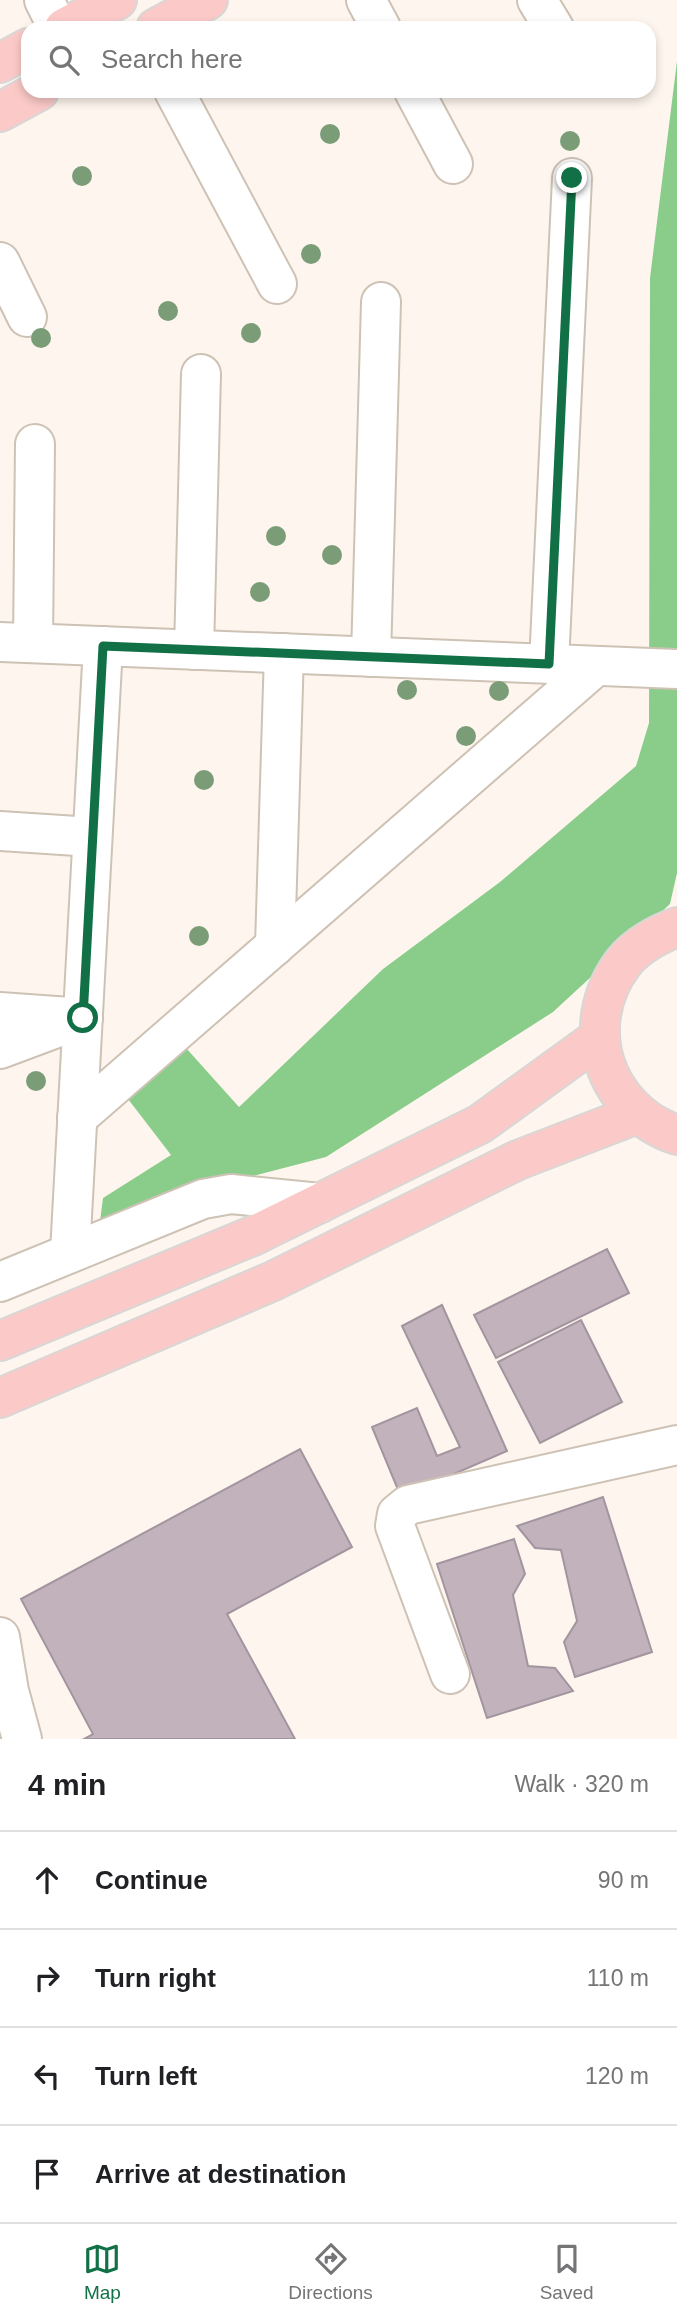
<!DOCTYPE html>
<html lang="en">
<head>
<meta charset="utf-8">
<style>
  :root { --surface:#fff; --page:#f2f2f2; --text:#202124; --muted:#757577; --line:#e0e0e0; --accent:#117045 }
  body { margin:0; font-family:Helvetica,sans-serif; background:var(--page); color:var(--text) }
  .stop { position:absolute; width:21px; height:21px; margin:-16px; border:5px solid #117045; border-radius:50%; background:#fff }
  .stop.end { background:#117045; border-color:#fff; box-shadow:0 2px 7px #0008 }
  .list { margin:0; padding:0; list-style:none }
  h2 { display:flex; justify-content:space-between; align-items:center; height:91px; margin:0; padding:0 28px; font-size:30px }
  h2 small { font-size:23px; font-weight:400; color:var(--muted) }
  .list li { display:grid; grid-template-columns:46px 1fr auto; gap:21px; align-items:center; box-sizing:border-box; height:98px; padding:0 28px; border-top:2px solid var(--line) }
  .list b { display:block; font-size:26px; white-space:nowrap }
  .list em { font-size:23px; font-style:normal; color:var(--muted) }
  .icon { flex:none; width:38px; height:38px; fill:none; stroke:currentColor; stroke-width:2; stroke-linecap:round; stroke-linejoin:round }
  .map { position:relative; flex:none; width:677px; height:1739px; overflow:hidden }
  .search { position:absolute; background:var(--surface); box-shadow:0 4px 10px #0003; left:21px; right:21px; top:21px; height:77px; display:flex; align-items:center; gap:18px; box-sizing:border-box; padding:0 24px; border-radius:21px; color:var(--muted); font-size:26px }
  .sheet { height:483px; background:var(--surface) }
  nav { display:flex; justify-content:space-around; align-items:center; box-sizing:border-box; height:98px; border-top:2px solid var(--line); background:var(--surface); font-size:19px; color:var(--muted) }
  nav a { display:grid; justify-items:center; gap:4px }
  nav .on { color:var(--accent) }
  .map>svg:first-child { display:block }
  .forest { fill:#8acd8b }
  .building { fill:#c1b2bc; stroke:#a3959f; stroke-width:2 }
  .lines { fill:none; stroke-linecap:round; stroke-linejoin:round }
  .minor-casing { stroke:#cec2b5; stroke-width:42 }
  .major-casing { stroke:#d8d7d6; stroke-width:42 }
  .minor { stroke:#fff; stroke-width:38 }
  .major { stroke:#fbcac8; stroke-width:38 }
  .tree { fill:#7a9d78 }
  .route { stroke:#117045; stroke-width:9 }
</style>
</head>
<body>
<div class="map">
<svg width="677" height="1739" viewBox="0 0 677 1739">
  <rect width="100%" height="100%" fill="#fef6ee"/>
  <path class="forest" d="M677,61V873L670,904L553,1012L326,1157L241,1179L99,1229L103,1198L171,1155L128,1099L186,1048L239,1107L383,969L500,882L636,766L649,723L650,278Z"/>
  <g class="building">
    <path d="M607,1249L629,1293L496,1358L474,1315Z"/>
    <path d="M442,1305L507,1451L401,1497L372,1427L417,1408L437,1456L460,1447L402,1326Z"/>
    <path d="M581,1320L622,1402L540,1443L498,1362Z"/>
    <path d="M300,1449L352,1547L227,1614L295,1739H84L93,1734L21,1599Z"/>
    <path d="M603,1497L652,1652L575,1677L564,1642L577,1621L561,1550L535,1548L517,1526Z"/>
    <path d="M514,1539L525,1574L513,1595L528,1666L555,1668L573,1691L487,1718L437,1564Z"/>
  </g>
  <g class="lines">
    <g class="minor-casing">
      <g id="minor">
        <path d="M44,0L58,28"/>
        <path d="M366,0L381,28"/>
        <path d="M537,0L554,28"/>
        <path d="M174,91L277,284"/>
        <path d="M414,91L453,164"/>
        <path d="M0,262L27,317"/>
        <path d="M0,642L677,669"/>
        <path d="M33,643L35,444"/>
        <path d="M194,650L201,374"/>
        <path d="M371,657L381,302"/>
        <path d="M549,664L572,178"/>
        <path d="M0,831L92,837"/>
        <path d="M275,946L284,653"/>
        <path d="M0,1012L70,1017"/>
        <path d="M0,1049L83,1018"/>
        <path d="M77,1118L596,666"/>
        <path d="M70,1253L103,646"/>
        <path d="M0,1282L203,1199L231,1194L320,1203"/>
        <path d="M0,1637L9,1691L22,1739"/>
        <path d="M450,1674L395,1526L397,1514L408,1505L677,1445"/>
      </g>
    </g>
    <g class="major-casing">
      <g id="major">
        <path d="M64,28L117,0"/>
        <path d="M156,28L208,0"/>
        <path d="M0,63L28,48"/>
        <path d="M0,112L39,91"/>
        <path d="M677,927C657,935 637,945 623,963C576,1026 604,1110 677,1135"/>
        <path d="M0,1341L255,1235L480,1124L600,1037"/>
        <path d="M0,1398L273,1281L518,1160L637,1114"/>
      </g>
    </g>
    <use href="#minor" class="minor"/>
    <use href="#major" class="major"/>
  </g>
  <g class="tree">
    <circle cx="330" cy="134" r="10"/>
    <circle cx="570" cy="141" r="10"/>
    <circle cx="82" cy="176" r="10"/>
    <circle cx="311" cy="254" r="10"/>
    <circle cx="168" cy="311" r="10"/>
    <circle cx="251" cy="333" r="10"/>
    <circle cx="41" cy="338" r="10"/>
    <circle cx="276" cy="536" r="10"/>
    <circle cx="332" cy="555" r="10"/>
    <circle cx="260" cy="592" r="10"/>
    <circle cx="407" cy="690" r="10"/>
    <circle cx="499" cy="691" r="10"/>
    <circle cx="466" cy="736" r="10"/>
    <circle cx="204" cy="780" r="10"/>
    <circle cx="199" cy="936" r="10"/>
    <circle cx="36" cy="1081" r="10"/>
  </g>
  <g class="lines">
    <path class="route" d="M83,1018L103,646L549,664L572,178"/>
  </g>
</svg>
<div class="stop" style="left:83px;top:1018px"></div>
<div class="stop end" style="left:572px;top:178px"></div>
<div class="search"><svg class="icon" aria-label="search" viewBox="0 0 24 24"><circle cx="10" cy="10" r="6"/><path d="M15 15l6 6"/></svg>Search here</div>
</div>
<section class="sheet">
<h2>4 min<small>Walk · 320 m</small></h2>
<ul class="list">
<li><svg class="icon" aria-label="ahead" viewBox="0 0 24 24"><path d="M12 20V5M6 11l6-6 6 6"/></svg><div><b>Continue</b></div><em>90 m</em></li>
<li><svg class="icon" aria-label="right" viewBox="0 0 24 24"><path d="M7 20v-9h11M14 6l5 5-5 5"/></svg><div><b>Turn right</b></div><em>110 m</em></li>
<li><svg class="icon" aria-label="left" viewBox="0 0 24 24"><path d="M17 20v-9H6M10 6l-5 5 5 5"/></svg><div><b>Turn left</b></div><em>120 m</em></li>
<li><svg class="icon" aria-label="arrive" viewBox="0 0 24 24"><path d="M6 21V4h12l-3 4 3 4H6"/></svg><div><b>Arrive at destination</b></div></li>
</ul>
</section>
<nav>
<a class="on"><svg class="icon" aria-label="map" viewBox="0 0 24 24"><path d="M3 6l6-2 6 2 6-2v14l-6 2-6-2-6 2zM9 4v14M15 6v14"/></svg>Map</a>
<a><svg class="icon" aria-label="directions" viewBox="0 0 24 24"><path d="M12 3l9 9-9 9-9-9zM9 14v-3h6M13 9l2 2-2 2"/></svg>Directions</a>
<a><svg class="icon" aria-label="saved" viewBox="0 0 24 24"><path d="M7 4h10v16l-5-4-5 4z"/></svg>Saved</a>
</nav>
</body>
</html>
